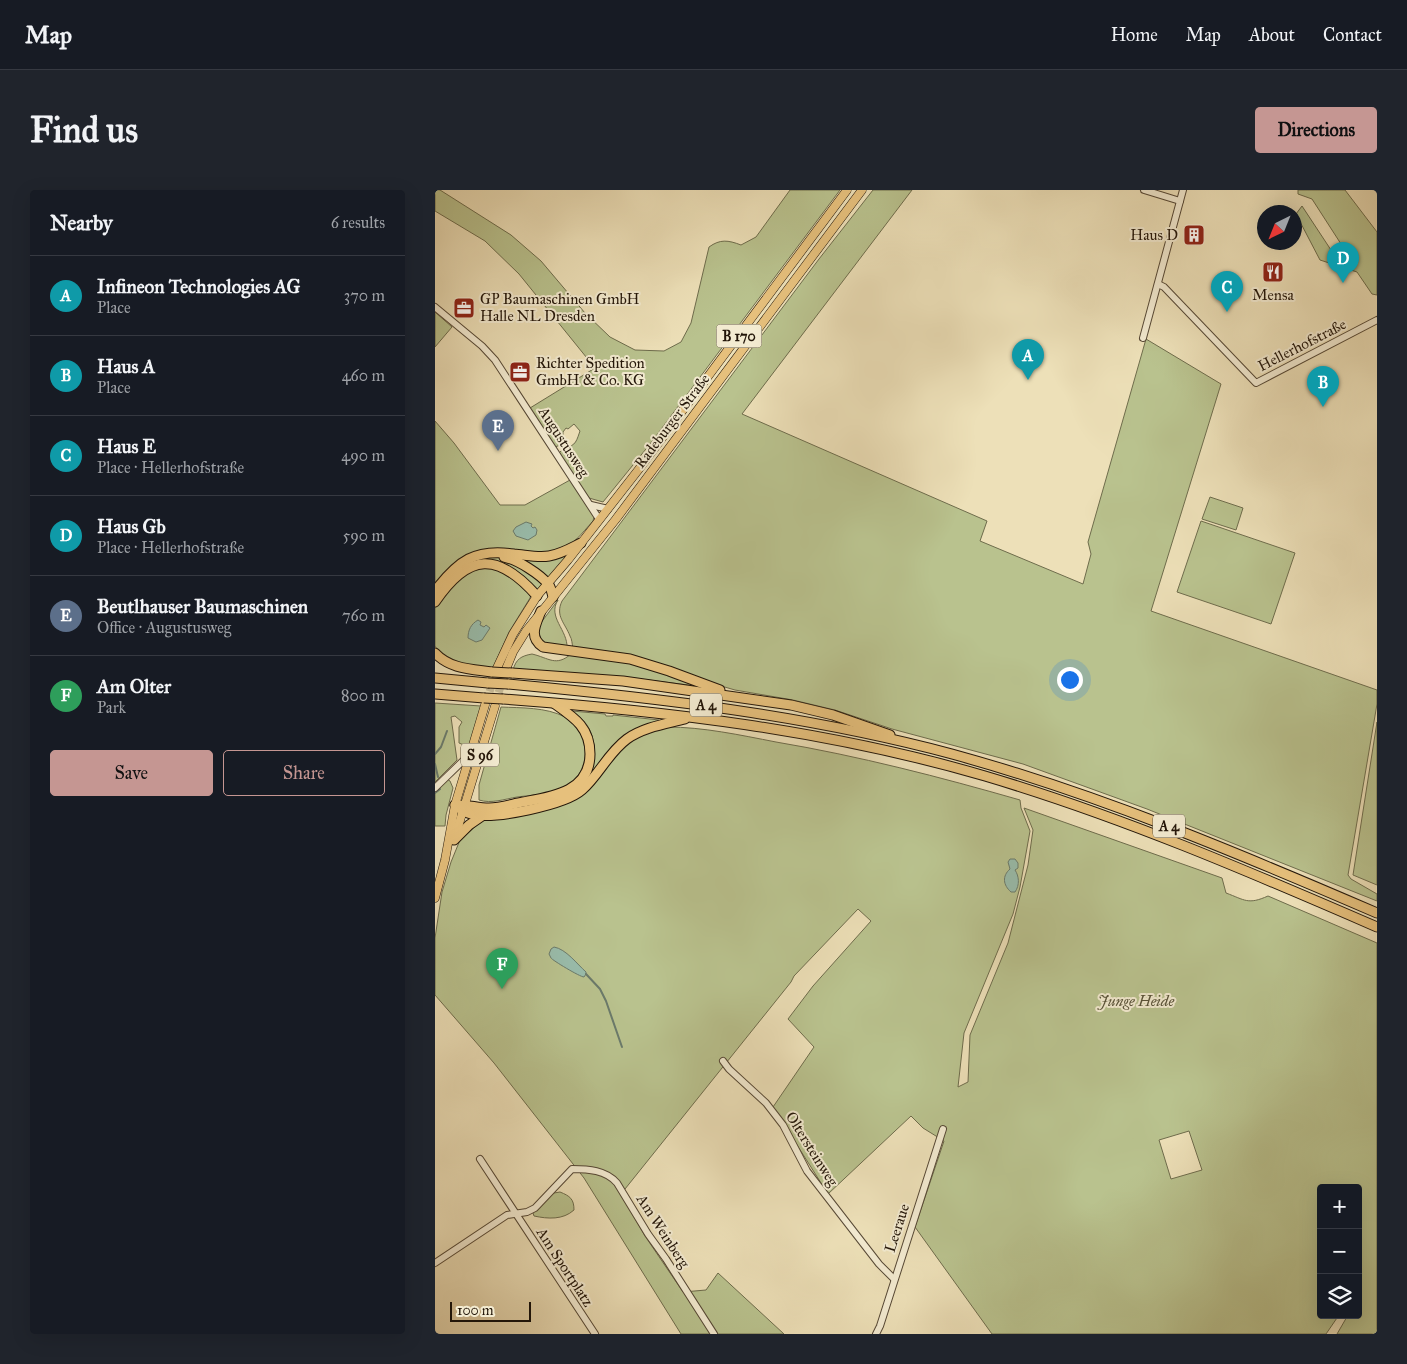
<!DOCTYPE html>
<html lang="en">
<head>
<meta charset="utf-8">
<style>
  :root { --surface:#171b24; --page:#20242c; --text:#f1f3f6; --muted:#9ea1a6; --line:#363941; --accent:#c59692 }
  body { margin:0; font-family:"IM FELL Great Primer",serif; background:var(--page); color:var(--text) }
  .controls { position:absolute; right:15px; bottom:15px; display:grid; overflow:hidden; border-radius:5px; box-shadow:0 5px 20px #0002 }
  .controls button { width:45px; height:45px; display:grid; place-items:center; padding:0; border:0; border-bottom:1px solid var(--line); background:var(--surface); color:var(--text); font:25px sans-serif }
  .compass { position:absolute; left:822px; top:15px; width:45px; height:45px; border-radius:50%; background:var(--surface); box-shadow:0 5px 20px #0002; rotate:223deg }
  .scale { position:absolute; left:15px; bottom:12px; width:81px; box-sizing:border-box; padding-left:5px; border:2px solid #231609; border-top:0; font-size:14px; line-height:18px; white-space:nowrap; color:#231609; -webkit-text-stroke:4px #f3ebd1; paint-order:stroke }
  .you { position:absolute; left:634px; top:489px; width:18px; height:18px; margin:-12px; border:4px solid #fff; border-radius:50%; background:#1a73e8; box-shadow:0 0 0 8px #1a73e833 }
  .badge { display:grid; place-items:center; width:32px; height:32px; border-radius:50%; background:var(--accent); color:#fff; font-size:16px; font-weight:700 }
  .pin { position:absolute; translate:-50% -41px; filter:drop-shadow(0 1px 2px #0008) }
  .pin::after { content:''; position:absolute; top:26px; width:18px; height:15px; background:inherit; clip-path:polygon(0 0,100% 0,50% 100%) }
  .list { margin:0; padding:0; list-style:none }
  h2 { display:flex; justify-content:space-between; align-items:center; height:65px; margin:0; padding:0 20px; font-size:21px }
  h2 small { font-size:16px; font-weight:400; color:var(--muted) }
  .list li { display:grid; grid-template-columns:32px 1fr auto; gap:15px; align-items:center; box-sizing:border-box; height:80px; padding:0 20px; border-top:1px solid var(--line) }
  .list b { display:block; font-size:19px; white-space:nowrap }
  .list p { margin:0; font-size:16px; white-space:nowrap; color:var(--muted) }
  .list em { font-size:16px; font-style:normal; color:var(--muted) }
  .actions { display:flex; gap:10px; padding:15px 20px }
  .actions a { flex:1; padding:11px 0; border:1px solid var(--accent); border-radius:5px; text-align:center; font-size:18px; color:var(--accent) }
  .actions .main { background:var(--accent); color:#111 }
  .icon { flex:none; width:28px; height:28px; fill:none; stroke:currentColor; stroke-width:2; stroke-linecap:round; stroke-linejoin:round }
  .map { position:relative; flex:none; width:942px; height:1144px; overflow:hidden; border-radius:5px }
  header { display:flex; align-items:center; gap:30px; box-sizing:border-box; height:70px; padding:0 25px; background:var(--surface); border-bottom:1px solid var(--line) }
  header strong { font-size:24px }
  nav { display:flex; gap:28px; margin-inline-start:auto; font-size:18px }
  .intro { display:flex; align-items:center; justify-content:space-between; box-sizing:border-box; height:120px; padding:0 30px }
  h1 { margin:0; font-size:35px }
  .button { padding:12px 22px; border-radius:5px; background:var(--accent); color:#111; font-size:18px; font-weight:700 }
  main { display:flex; gap:30px; padding:0 30px }
  aside { flex:1; background:var(--surface); border-radius:5px; box-shadow:0 5px 20px #0002 }
  .map>svg:first-child { display:block }
  .green { fill:#b9c28e; stroke:#6e6c4c; fill-rule:evenodd }
  .water { fill:#99bdac; stroke:#6a7a6b }
  .lines { fill:none; stroke-linecap:round; stroke-linejoin:round }
  .stream { stroke:#6a7a6b; stroke-width:2 }
  .major-tunnel { stroke:#c5b895; stroke-width:8; stroke-dasharray:8 4; stroke-linecap:butt }
  .minor-casing { stroke:#564835; stroke-width:8 }
  .major-casing { stroke:#231609; stroke-width:9 }
  .highway-casing { stroke:#231609; stroke-width:11 }
  .minor { stroke:#f3ebd1; stroke-width:6 }
  .major { stroke:#e6c07c; stroke-width:8 }
  .highway { stroke:#e6c07c; stroke-width:9 }
  .highway-bridge-casing { stroke:#231609; stroke-width:11; stroke-linecap:butt }
  .highway-bridge { stroke:#e6c07c; stroke-width:9 }
  .labels { text-anchor:middle; dominant-baseline:central; stroke-width:4; stroke-linejoin:round; paint-order:stroke }
  .shield { fill:#f3ebd1; stroke:#615645; stroke-width:1 }
  .shield-label { font-size:14px; font-weight:bold; fill:#231609 }
  .poi-label { font-size:15px; fill:#231609; stroke:#f3ebd1; text-anchor:start }
  .street-label { font-size:15px; fill:#231609; stroke:#f3ebd1 }
  .park-label { font-size:15px; font-style:italic; fill:#585238; stroke:#f3ebd1 }
</style>
</head>
<body>
<header>
<strong>Map</strong>
<nav><a>Home</a><a>Map</a><a>About</a><a>Contact</a></nav>
</header>
<div class="intro"><h1>Find us</h1><a class="button">Directions</a></div>
<main>
<aside>
<h2>Nearby<small>6 results</small></h2>
<ul class="list">
<li><span class="badge" style="background:#0f9aa8">A</span><div><b>Infineon Technologies AG</b><p>Place</p></div><em>370 m</em></li>
<li><span class="badge" style="background:#0f9aa8">B</span><div><b>Haus A</b><p>Place</p></div><em>460 m</em></li>
<li><span class="badge" style="background:#0f9aa8">C</span><div><b>Haus E</b><p>Place · Hellerhofstraße</p></div><em>490 m</em></li>
<li><span class="badge" style="background:#0f9aa8">D</span><div><b>Haus Gb</b><p>Place · Hellerhofstraße</p></div><em>590 m</em></li>
<li><span class="badge" style="background:#5c6f8a">E</span><div><b>Beutlhauser Baumaschinen</b><p>Office · Augustusweg</p></div><em>760 m</em></li>
<li><span class="badge" style="background:#2e9e5b">F</span><div><b>Am Olter</b><p>Park</p></div><em>800 m</em></li>
</ul>
<div class="actions"><a class="main">Save</a><a>Share</a></div>
</aside>
<div class="map">
<svg width="942" height="1144" viewBox="0 0 942 1144">
  <rect width="100%" height="100%" fill="#ede0b8"/>
  <filter id="stains"><feTurbulence type="fractalNoise" baseFrequency=".004" numOctaves="4"/><feColorMatrix values="0 0 0 0 .2 0 0 0 0 .09 0 0 0 0 .02 0 0 0 .5 -.17"/></filter>
  <radialGradient id="worn" r=".72"><stop offset=".6" stop-color="#630" stop-opacity="0"/><stop offset="1" stop-color="#630" stop-opacity=".3"/></radialGradient>
  <g class="green">
    <path d="M0,0H5L76,45L106,71L150,123L175,147L200,160L229,161L246,152L256,133L274,57C285,49 293,50 306,55L321,47L355,0H405L215,254L168,312L154,308L124,263L130,257C141,257 142,249 145,241L139,234L133,239L131,238L128,242V254L120,257L95,218L160,178L84,84L50,51L0,21Z"/>
    <path d="M438,0H477L307,224L552,331L545,351L648,394L656,364L653,352L711,149L786,194L716,421L942,500V514L913,685L916,689L942,704V711L712,619L588,574L457,539L400,520L358,510L300,500L269,491L138,458C137,454 137,449 135,446C130,433 120,426 127,411L384,69Z"/>
    <path d="M863,0H910L942,42V105L937,104L922,82L885,70L861,24L867,16L896,60L906,54L877,9L863,4Z"/>
    <path d="M0,122L17,137L0,157Z"/>
    <path d="M0,231L19,253L65,315H90L135,290L159,327L158,331C147,343 137,357 121,363C114,365 102,362 94,362C43,358 35,355 0,395Z"/>
    <path d="M775,307L808,318L801,340L767,329Z"/>
    <path d="M766,331L860,363L836,434L742,402Z"/>
    <path d="M136,361L112,390L83,367Z"/>
    <path d="M46,367H65L74,369L108,393L102,401L80,382L28,375Z"/>
    <path d="M59,377L81,389L96,405L95,408L74,442L58,478C37,476 12,477 0,456V417L3,412L21,390L40,378Z"/>
    <path d="M123,410C112,427 133,440 132,458L110,454L103,445L105,434Z"/>
    <path d="M97,464C114,468 121,477 136,464L209,474L261,496L198,488L78,480C81,469 86,466 97,464Z"/>
    <path d="M0,513L46,516L34,557L24,553V537L27,532L20,526L16,527L22,570L0,592Z"/>
    <path d="M66,517C86,518 111,517 130,527C157,541 157,581 131,597C117,604 97,605 82,607C70,609 56,614 44,610V595Z"/>
    <path d="M137,521L170,524L171,526H178V525L224,530L223,532L191,545L180,553L147,595C158,576 165,556 152,535C148,529 142,526 137,521Z"/>
    <path d="M942,532V695L918,685Z"/>
    <path d="M232,537C268,537 305,545 341,552C424,566 505,587 585,610L586,618L595,641L585,697L578,724L529,843L523,897L533,892L535,845L573,753L593,675L598,640L589,618L787,688L791,703C810,710 813,715 833,706L942,753V1144H902L913,1125H923V998H886V1125H904L891,1144H557L480,1037L509,951L488,938L476,926L393,1004L338,917L379,857L353,829L378,796L436,731L423,719L359,786L356,792L186,1004L210,1046L248,1102L271,1100L283,1083L349,1144H246L149,988L59,873L0,805V748L7,702L16,672L25,650L41,636L40,634L46,631L126,615L144,607L187,557L211,542ZM754,941L767,980L736,989L724,950Z"/>
    <path d="M12,589L15,591L18,598L11,625L10,636H0V600Z"/>
    <path d="M125,1002C135,1006 139,1009 139,1020C128,1030 113,1029 99,1026L98,1023L119,1003Z"/>
  </g>
  <g class="water">
    <path d="M91,332L97,334L96,336L98,338L100,337L102,340L101,345L93,350L81,346L78,341L81,337Z"/>
    <path d="M43,430L46,432L45,435L49,437L51,435L55,438L47,450L41,452L33,448C33,440 36,434 43,430Z"/>
    <path d="M575,669H580L583,673V678L580,680C584,686 585,695 580,702H576C568,695 567,686 575,679L573,672Z"/>
    <path d="M119,757C131,759 142,774 151,782V784L149,787C145,787 117,770 116,768C115,767 115,765 114,764L116,759Z"/>
  </g>
  <g class="lines">
    <g class="stream">
      <path d="M0,564L6,557L12,541"/>
      <path d="M0,574L3,587"/>
      <path d="M0,603L5,599"/>
      <path d="M151,784L165,799L171,811L187,857"/>
    </g>
    <g class="major-tunnel">
      <path d="M51,513L62,478"/>
      <path d="M60,514L71,479"/>
    </g>
    <g class="minor-casing">
      <g id="minor">
        <path d="M709,0L745,11"/>
        <path d="M723,94L729,97L821,193L942,130"/>
        <path d="M0,117L47,156L60,170L164,329"/>
        <path d="M708,148L748,0"/>
        <path d="M156,315L173,319"/>
        <path d="M0,598L35,564"/>
        <path d="M288,871L294,879L331,913L348,935L372,981L444,1074L459,1089"/>
        <path d="M45,969L160,1144"/>
        <path d="M0,1073L72,1025L92,1022L100,1018L137,979C153,979 171,980 182,993L213,1044L231,1069L279,1144"/>
        <path d="M441,1144L445,1136L508,939"/>
      </g>
    </g>
    <g class="major-casing">
      <g id="major">
        <path d="M62,478L78,444L102,406L133,370L204,279L412,0"/>
        <path d="M71,479L78,462L91,441L181,329L427,0"/>
        <path d="M19,650L60,516"/>
        <path d="M0,708L10,670L20,615L50,515"/>
      </g>
    </g>
    <g class="highway-casing">
      <g id="highway">
        <path d="M69,367C83,370 105,384 114,395C116,398 117,403 118,407"/>
        <path d="M0,401C23,371 40,358 79,364C91,365 103,368 114,366C126,364 136,358 146,353"/>
        <path d="M0,412C34,362 63,362 102,406"/>
        <path d="M106,421C101,434 93,447 108,457L195,469L234,481L285,500"/>
        <path d="M0,463C15,479 36,479 57,482"/>
        <path d="M77,483L188,491L356,515L398,525L455,545"/>
        <path d="M0,488L53,493"/>
        <path d="M73,494C223,508 371,525 517,564C663,604 803,663 942,723"/>
        <path d="M0,504L49,508"/>
        <path d="M68,509C231,521 393,540 550,586C685,626 813,681 942,737"/>
        <path d="M20,615C25,619 30,623 36,624C59,630 130,615 147,600C164,585 173,563 192,549C209,537 231,534 250,529"/>
        <path d="M20,615C32,614 42,618 54,618C65,618 77,614 88,612C116,607 155,602 155,564C155,538 140,528 120,514"/>
        <path d="M19,650L34,635L47,626"/>
      </g>
    </g>
    <use href="#minor" class="minor"/>
    <use href="#major" class="major"/>
    <use href="#highway" class="highway"/>
    <g class="highway-bridge-casing">
      <g id="highway-bridge">
        <path d="M57,482L77,483"/>
        <path d="M53,493L73,494"/>
        <path d="M49,508L68,509"/>
      </g>
    </g>
    <use href="#highway-bridge" class="highway-bridge"/>
  </g>
  <defs>
    <g id="building-square" transform="scale(1.125)"><rect x="-9" y="-9" width="18" height="18" rx="4" fill="#8f2418" stroke="#f3ebd1"/><path d="M-4-6H4V6H1V3H-1V6H-4ZM-2.5-4.3h1.7v1.8h-1.7ZM.8-4.3h1.7v1.8H.8ZM-2.5-1h1.7V.8h-1.7ZM.8-1h1.7V.8H.8Z" fill="#fff"/></g>
    <g id="restaurant-square" transform="scale(1.125)"><rect x="-9" y="-9" width="18" height="18" rx="4" fill="#8f2418" stroke="#f3ebd1"/><path d="M-5-6h1v4h1v-4h1v4h1v-4h1v5L-1.5 .5V6h-2V.5L-5-1ZM5-6V6H3V1.5H1.5Q1.5-4 5-6Z" fill="#fff"/></g>
    <g id="office-square" transform="scale(1.125)"><rect x="-9" y="-9" width="18" height="18" rx="4" fill="#8f2418" stroke="#f3ebd1"/><path d="M-6-3h4V-5.5h4V-3h4V5H-6ZM-1-4.5V-3h2v-1.5ZM-6 0V1H6V0Z" fill="#fff"/></g>
  </defs>
  <g fill-rule="evenodd">
    <use href="#building-square" x="759" y="45"/>
    <use href="#restaurant-square" x="838" y="82"/>
    <use href="#office-square" x="29" y="118"/>
    <use href="#office-square" x="85" y="182"/>
  </g>
  <g class="labels">
    <g class="shield">
      <rect x="281.5" y="134.5" width="45" height="23" rx="4"/>
      <rect x="255" y="503.5" width="32" height="23" rx="4"/>
      <rect x="26" y="553.5" width="38" height="23" rx="4"/>
      <rect x="718" y="624.5" width="32" height="23" rx="4"/>
    </g>
    <g class="shield-label">
      <text x="304" y="146">B 170</text>
      <text x="271" y="515">A 4</text>
      <text x="45" y="565">S 96</text>
      <text x="734" y="636">A 4</text>
    </g>
    <g class="poi-label">
      <text x="743" y="45" text-anchor="end">Haus D</text>
      <text x="838" y="105" text-anchor="middle">Mensa</text>
      <text x="45" y="109">GP Baumaschinen GmbH<tspan x="45" dy="17">Halle NL Dresden</tspan></text>
      <text x="101" y="173">Richter Spedition<tspan x="101" dy="17">GmbH &amp; Co. KG</tspan></text>
    </g>
    <g class="street-label">
      <text transform="translate(867 155) rotate(-27)">Hellerhofstraße</text>
      <text transform="translate(237 231) rotate(-53)">Radeburger Straße</text>
      <text transform="translate(129 252) rotate(57)">Augustusweg</text>
      <text transform="translate(377 959) rotate(58)">Oltersteinweg</text>
      <text transform="translate(462 1038) rotate(-72)">Leeraue</text>
      <text transform="translate(228 1041) rotate(57)">Am Weinberg</text>
      <text transform="translate(130 1077) rotate(57)">Am Sportplatz</text>
    </g>
    <g class="park-label">
      <text x="701" y="811">Junge Heide</text>
    </g>
  </g>
  <rect width="100%" height="100%" filter="url(#stains)"/>
  <rect width="100%" height="100%" fill="url(#worn)"/>
</svg>
<div class="controls">
<button>+</button>
<button>−</button>
<button><svg class="icon" aria-label="layers" viewBox="0 0 24 24"><path d="M12 4l9 5-9 5-9-5zM3 14l9 5 9-5"/></svg></button>
</div>
<svg class="compass" viewBox="-18 -18 36 36"><path d="M0-13l5 13h-10z" fill="#e53935"/><path d="M0 13l5-13h-10z" fill="#9ea1a6"/></svg>
<div class="scale">100 m</div>
<div class="you"></div>
<div class="pin badge" style="left:593px;top:190px;background:#0f9aa8">A</div>
<div class="pin badge" style="left:888px;top:217px;background:#0f9aa8">B</div>
<div class="pin badge" style="left:792px;top:122px;background:#0f9aa8">C</div>
<div class="pin badge" style="left:908px;top:93px;background:#0f9aa8">D</div>
<div class="pin badge" style="left:63px;top:261px;background:#5c6f8a">E</div>
<div class="pin badge" style="left:67px;top:799px;background:#2e9e5b">F</div>
</div>
</main>
</body>
</html>
